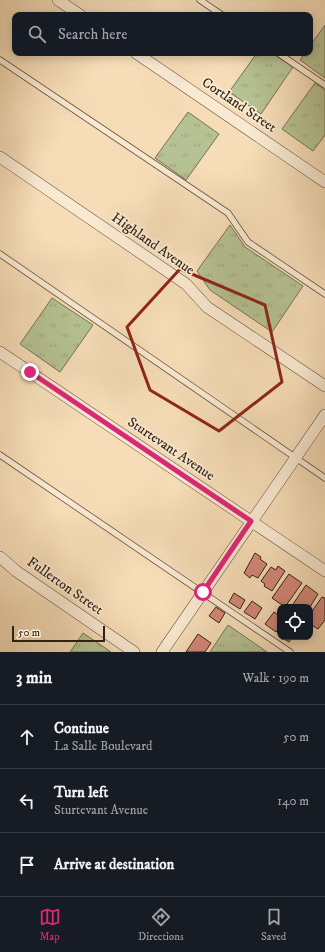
<!DOCTYPE html>
<html lang="en">
<head>
<meta charset="utf-8">
<style>
  :root { --surface:#171b24; --page:#242831; --text:#f1f3f6; --muted:#9ea1a6; --line:#363941; --accent:#db2777 }
  body { margin:0; font-family:"IM FELL DW Pica",serif; background:var(--page); color:var(--text) }
  .controls { position:absolute; right:12px; bottom:12px; display:grid; overflow:hidden; border-radius:8px; box-shadow:0 2px 10px #0003 }
  .controls button { width:36px; height:36px; display:grid; place-items:center; padding:0; border:0; border-bottom:1px solid var(--line); background:var(--surface); color:var(--text); font:20px sans-serif }
  .scale { position:absolute; left:12px; bottom:10px; width:93px; box-sizing:border-box; padding-left:4px; border:2px solid #342314; border-top:0; font-size:11px; line-height:14px; white-space:nowrap; color:#342314; -webkit-text-stroke:3px #f9e9d1; paint-order:stroke }
  .stop { position:absolute; width:12px; height:12px; margin:-9px; border:3px solid #db2777; border-radius:50%; background:#fff }
  .stop.end { background:#db2777; border-color:#fff; box-shadow:0 1px 4px #0008 }
  .list { margin:0; padding:0; list-style:none }
  h2 { display:flex; justify-content:space-between; align-items:center; height:52px; margin:0; padding:0 16px; font-size:17px }
  h2 small { font-size:13px; font-weight:400; color:var(--muted) }
  .list li { display:grid; grid-template-columns:26px 1fr auto; gap:12px; align-items:center; box-sizing:border-box; height:64px; padding:0 16px; border-top:1px solid var(--line) }
  .list b { display:block; font-size:15px; white-space:nowrap }
  .list p { margin:0; font-size:13px; white-space:nowrap; color:var(--muted) }
  .list em { font-size:13px; font-style:normal; color:var(--muted) }
  .icon { flex:none; width:22px; height:22px; fill:none; stroke:currentColor; stroke-width:2; stroke-linecap:round; stroke-linejoin:round }
  .map { position:relative; flex:none; width:325px; height:652px; overflow:hidden }
  .search { position:absolute; background:var(--surface); box-shadow:0 2px 10px #0003; left:12px; right:12px; top:12px; height:44px; display:flex; align-items:center; gap:10px; box-sizing:border-box; padding:0 14px; border-radius:8px; color:var(--muted); font-size:15px }
  .sheet { height:244px; background:var(--surface) }
  nav { display:flex; justify-content:space-around; align-items:center; box-sizing:border-box; height:56px; border-top:1px solid var(--line); background:var(--surface); font-size:11px; color:var(--muted) }
  nav a { display:grid; justify-items:center; gap:2px }
  nav .on { color:var(--accent) }
  .map>svg:first-child { display:block }
  .grass { fill:url(#grass-tufts); stroke:#757254 }
  .building { fill:#d3897a; stroke:#342314 }
  .lines { fill:none; stroke-linecap:round; stroke-linejoin:round }
  .service-casing { stroke:#64523d; stroke-width:7 }
  .minor-casing { stroke:#64523d; stroke-width:12 }
  .service { stroke:#f9e9d1; stroke-width:5.5 }
  .minor { stroke:#f9e9d1; stroke-width:11 }
  .route { stroke:#db2777; stroke-width:5 }
  .marked { fill:none; stroke:#8f2418; stroke-width:3; stroke-linejoin:round }
  .labels { text-anchor:middle; dominant-baseline:central; stroke-width:3.5; stroke-linejoin:round; paint-order:stroke }
  .street-label { font-size:14px; fill:#342314; stroke:#f9e9d1 }
</style>
</head>
<body>
<div class="map">
<svg width="325" height="652" viewBox="0 0 325 652">
  <defs>
    <pattern id="grass-tufts" width="24" height="20" patternUnits="userSpaceOnUse"><rect width="24" height="20" fill="#b6c293"/><path d="M3 7l-1-3M5 7V3M7 7l1-3M15 17l-1-3M17 17v-4M19 17l1-3" fill="none" stroke="#9da67e"/></pattern>
  </defs>
  <rect width="100%" height="100%" fill="#f6ddb8"/>
  <filter id="stains"><feTurbulence type="fractalNoise" baseFrequency=".005" numOctaves="4"/><feColorMatrix values="0 0 0 0 .2 0 0 0 0 .09 0 0 0 0 .02 0 0 0 .5 -.17"/></filter>
  <radialGradient id="worn" r=".72"><stop offset=".6" stop-color="#630" stop-opacity="0"/><stop offset="1" stop-color="#630" stop-opacity=".3"/></radialGradient>
  <g class="grass">
    <path d="M325,25V78L300,60L305,53H310V46Z"/>
    <path d="M257,53H272L293,67L261,114L229,92Z"/>
    <path d="M315,83L325,90V135L313,151L282,129Z"/>
    <path d="M188,112L219,134L186,180L155,158Z"/>
    <path d="M230,225L245,247L303,286L272,332L210,290L197,271Z"/>
    <path d="M52,298L93,325L60,372L20,344Z"/>
    <path d="M228,625L267,652H210Z"/>
    <path d="M83,633L111,652H70Z"/>
  </g>
  <g class="building">
    <path d="M255,553L261,557L260,559L267,564L258,578L252,575L250,578L244,573Z"/>
    <path d="M278,566L285,571L272,591L264,586L265,584L261,581L271,567L276,570Z"/>
    <path d="M289,574L302,583L285,607L272,598Z"/>
    <path d="M306,585L318,594L310,607H291Z"/>
    <path d="M234,593L245,600L240,609L229,602Z"/>
    <path d="M322,597L325,598V620L318,629L310,624V614Z"/>
    <path d="M252,601L262,608L255,619L244,612Z"/>
    <path d="M216,607L225,613L219,623L209,616Z"/>
    <path d="M274,612L280,616V626L276,632L265,624Z"/>
    <path d="M198,634L211,643L205,652H186Z"/>
    <path d="M281,637H292L289,642Z"/>
  </g>
  <g class="lines">
    <g class="service-casing">
      <g id="service">
        <path d="M200,0L222,15"/>
        <path d="M278,53L325,85"/>
        <path d="M0,60L228,213L248,242L325,294"/>
        <path d="M0,254L325,478"/>
        <path d="M0,455L290,652"/>
      </g>
    </g>
    <g class="minor-casing">
      <g id="minor">
        <path d="M58,0L80,15"/>
        <path d="M136,53L325,182"/>
        <path d="M0,157L186,284L207,307L325,386"/>
        <path d="M0,352L325,571"/>
        <path d="M0,557L16,571L134,652"/>
        <path d="M162,652L325,415"/>
      </g>
    </g>
    <use href="#service" class="service"/>
    <use href="#minor" class="minor"/>
  </g>
  <g class="lines">
    <path class="route" d="M30,372L251,521L203,592"/>
  </g>
  <path class="marked" d="M180,269L265,305L282,382L219,431L150,390L127,327Z"/>
  <g class="labels">
    <g class="street-label">
      <text transform="translate(239 105) rotate(34)">Cortland Street</text>
      <text transform="translate(153 244) rotate(35)">Highland Avenue</text>
      <text transform="translate(171 449) rotate(34)">Sturtevant Avenue</text>
      <text transform="translate(65 586) rotate(35)">Fullerton Street</text>
    </g>
  </g>
  <rect width="100%" height="100%" filter="url(#stains)"/>
  <rect width="100%" height="100%" fill="url(#worn)"/>
</svg>
<div class="controls">
<button><svg class="icon" aria-label="locate" viewBox="0 0 24 24"><circle cx="12" cy="12" r="6"/><path d="M12 2v4M12 18v4M2 12h4M18 12h4"/></svg></button>
</div>
<div class="scale">50 m</div>
<div class="stop" style="left:203px;top:592px"></div>
<div class="stop end" style="left:30px;top:372px"></div>
<div class="search"><svg class="icon" aria-label="search" viewBox="0 0 24 24"><circle cx="10" cy="10" r="6"/><path d="M15 15l6 6"/></svg>Search here</div>
</div>
<section class="sheet">
<h2>3 min<small>Walk · 190 m</small></h2>
<ul class="list">
<li><svg class="icon" aria-label="ahead" viewBox="0 0 24 24"><path d="M12 20V5M6 11l6-6 6 6"/></svg><div><b>Continue</b><p>La Salle Boulevard</p></div><em>50 m</em></li>
<li><svg class="icon" aria-label="left" viewBox="0 0 24 24"><path d="M17 20v-9H6M10 6l-5 5 5 5"/></svg><div><b>Turn left</b><p>Sturtevant Avenue</p></div><em>140 m</em></li>
<li><svg class="icon" aria-label="arrive" viewBox="0 0 24 24"><path d="M6 21V4h12l-3 4 3 4H6"/></svg><div><b>Arrive at destination</b></div></li>
</ul>
</section>
<nav>
<a class="on"><svg class="icon" aria-label="map" viewBox="0 0 24 24"><path d="M3 6l6-2 6 2 6-2v14l-6 2-6-2-6 2zM9 4v14M15 6v14"/></svg>Map</a>
<a><svg class="icon" aria-label="directions" viewBox="0 0 24 24"><path d="M12 3l9 9-9 9-9-9zM9 14v-3h6M13 9l2 2-2 2"/></svg>Directions</a>
<a><svg class="icon" aria-label="saved" viewBox="0 0 24 24"><path d="M7 4h10v16l-5-4-5 4z"/></svg>Saved</a>
</nav>
</body>
</html>
